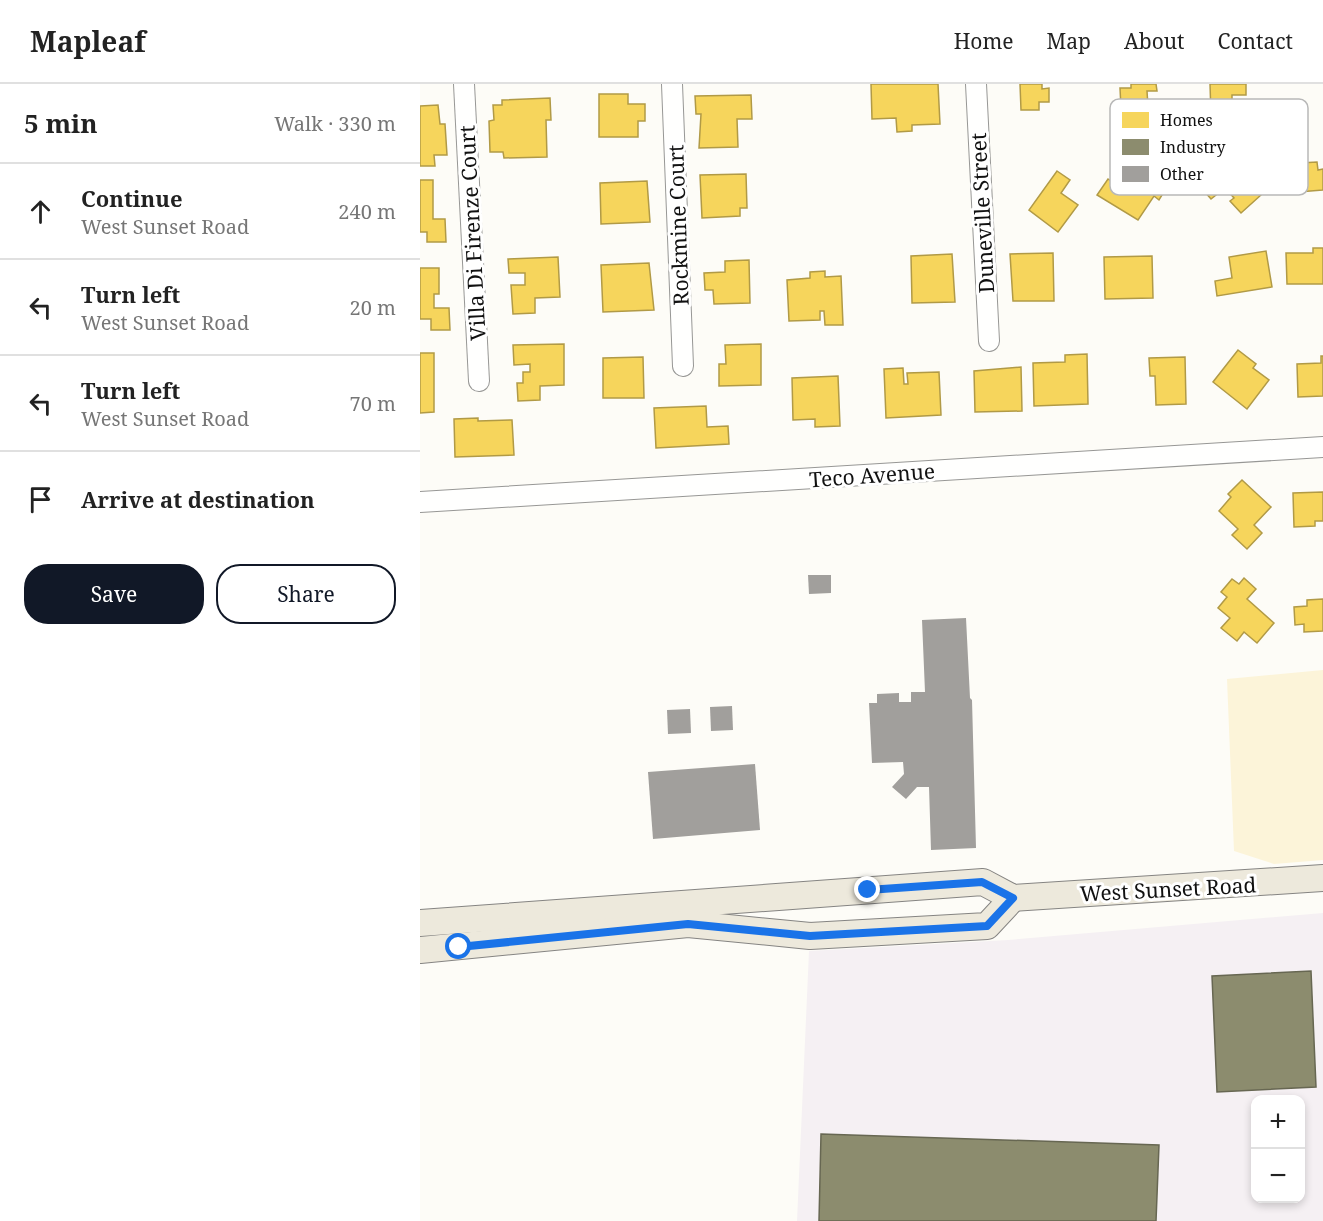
<!DOCTYPE html>
<html lang="en">
<head>
<meta charset="utf-8">
<style>
  :root { --surface:#fff; --page:#f6f6f6; --text:#222; --muted:#767676; --line:#e0e0e0; --accent:#111827 }
  body { margin:0; font-family:"Noto Serif",serif; background:var(--page); color:var(--text) }
  .controls { position:absolute; right:18px; bottom:18px; display:grid; overflow:hidden; border-radius:12px; box-shadow:0 3px 9px #0003 }
  .controls button { width:54px; height:54px; display:grid; place-items:center; padding:0; border:0; border-bottom:2px solid var(--line); background:var(--surface); color:var(--text); font:30px sans-serif }
  .stop { position:absolute; width:18px; height:18px; margin:-14px; border:4px solid #1a73e8; border-radius:50%; background:#fff }
  .stop.end { background:#1a73e8; border-color:#fff; box-shadow:0 2px 6px #0008 }
  .list { margin:0; padding:0; list-style:none }
  h2 { display:flex; justify-content:space-between; align-items:center; height:78px; margin:0; padding:0 24px; font-size:26px }
  h2 small { font-size:20px; font-weight:400; color:var(--muted) }
  .list li { display:grid; grid-template-columns:39px 1fr auto; gap:18px; align-items:center; box-sizing:border-box; height:96px; padding:0 24px; border-top:2px solid var(--line) }
  .list b { display:block; font-size:22px; white-space:nowrap }
  .list p { margin:0; font-size:20px; white-space:nowrap; color:var(--muted) }
  .list em { font-size:20px; font-style:normal; color:var(--muted) }
  .actions { display:flex; gap:12px; padding:18px 24px }
  .actions a { flex:1; padding:14px 0; border:2px solid var(--accent); border-radius:24px; text-align:center; font-size:21px; color:var(--accent) }
  .actions .main { background:var(--accent); color:#fff }
  .icon { flex:none; width:33px; height:33px; fill:none; stroke:currentColor; stroke-width:2; stroke-linecap:round; stroke-linejoin:round }
  .map { position:relative; flex:none; width:903px; height:1137px; overflow:hidden }
  header { display:flex; align-items:center; gap:36px; box-sizing:border-box; height:84px; padding:0 30px; background:var(--surface); border-bottom:2px solid var(--line) }
  header strong { font-size:28px }
  nav { display:flex; gap:33px; margin-inline-start:auto; font-size:21px }
  main { display:flex }
  aside { flex:1; background:var(--surface) }
  .map>svg:first-child { display:block }
  .industrial { fill:#f5f0f3; fill-rule:evenodd }
  .sand { fill:#fcf4d9 }
  .homes { fill:#f6d55c; stroke:#b19a46; stroke-width:1.5 }
  .industry { fill:#8c8c6e; stroke:#676752; stroke-width:1.5 }
  .building { fill:#a19f9c }
  .lines { fill:none; stroke-linecap:round; stroke-linejoin:round }
  .minor-casing { stroke:#979795; stroke-width:22 }
  .major-casing { stroke:#858482; stroke-width:28 }
  .minor { stroke:#fffffe; stroke-width:20 }
  .major { stroke:#ede9dc; stroke-width:26 }
  .route { stroke:#1a73e8; stroke-width:8 }
  .labels { text-anchor:middle; dominant-baseline:central; stroke-width:6; stroke-linejoin:round; paint-order:stroke }
  .street-label { font-size:21px; fill:#111; stroke:#fff }
  .key { fill:#fff; stroke:#b8b8b8; stroke-width:1.5 }
  .key-label { font-size:16px; fill:#111 }
</style>
</head>
<body>
<header>
<strong>Mapleaf</strong>
<nav><a>Home</a><a>Map</a><a>About</a><a>Contact</a></nav>
</header>
<main>
<aside>
<h2>5 min<small>Walk · 330 m</small></h2>
<ul class="list">
<li><svg class="icon" aria-label="ahead" viewBox="0 0 24 24"><path d="M12 20V5M6 11l6-6 6 6"/></svg><div><b>Continue</b><p>West Sunset Road</p></div><em>240 m</em></li>
<li><svg class="icon" aria-label="left" viewBox="0 0 24 24"><path d="M17 20v-9H6M10 6l-5 5 5 5"/></svg><div><b>Turn left</b><p>West Sunset Road</p></div><em>20 m</em></li>
<li><svg class="icon" aria-label="left" viewBox="0 0 24 24"><path d="M17 20v-9H6M10 6l-5 5 5 5"/></svg><div><b>Turn left</b><p>West Sunset Road</p></div><em>70 m</em></li>
<li><svg class="icon" aria-label="arrive" viewBox="0 0 24 24"><path d="M6 21V4h12l-3 4 3 4H6"/></svg><div><b>Arrive at destination</b></div></li>
</ul>
<div class="actions"><a class="main">Save</a><a>Share</a></div>
</aside>
<div class="map">
<svg width="903" height="1137" viewBox="0 0 903 1137">
  <rect width="100%" height="100%" fill="#fdfcf7"/>
  <path class="industrial" d="M903,829V1137H377L389,867L588,856ZM836,1016H880V1114H836Z"/>
  <path class="sand" d="M903,586V776L854,780L814,767L807,595Z"/>
  <g class="homes">
    <path d="M451,0H518L520,40L492,41V47L477,48L476,34L452,35Z"/>
    <path d="M600,0H622V5L629,4V18H619V26H601Z"/>
    <path d="M711,0H736L737,7H727L728,23L701,24L700,4H711Z"/>
    <path d="M790,0H826V11H812V31H791Z"/>
    <path d="M179,10H208V20H225V37H218V53H179Z"/>
    <path d="M331,11L332,35H317L318,63L279,64L281,30H276L275,12Z"/>
    <path d="M130,14L131,36H126L127,73L84,74L83,68H70L69,37L74,36L73,21H82V16Z"/>
    <path d="M18,21L20,40H25L27,71H14L15,82H0V22Z"/>
    <path d="M797,56L807,67L801,72L807,79L816,72L836,94L831,99L841,111L821,129L810,117L814,114L805,104L791,115L778,100L786,93L773,77Z"/>
    <path d="M717,66L755,90L739,116L734,112L718,136L677,111L688,95L701,104L715,82L709,78Z"/>
    <path d="M897,78L898,86L903,85V106L866,109L865,89L881,87L880,79Z"/>
    <path d="M637,87L650,96L641,109L658,121L638,148L609,126Z"/>
    <path d="M326,90L327,124H320V132L282,134L280,91Z"/>
    <path d="M0,96H13V135H25L26,158H7V148H0Z"/>
    <path d="M227,97L230,138L181,140L180,99Z"/>
    <path d="M893,164H903V200H867L866,169H893Z"/>
    <path d="M846,167L852,203L797,212L795,197L812,194L809,173Z"/>
    <path d="M633,169L634,217H593L590,170Z"/>
    <path d="M532,170L535,218L492,219L491,172Z"/>
    <path d="M732,172L733,214L685,215L684,173Z"/>
    <path d="M138,173L140,213L115,214V229L93,230L91,201H105V189H89L88,175Z"/>
    <path d="M329,176L330,219L294,220L293,206H285L284,189L305,188V177Z"/>
    <path d="M229,179L234,226L183,228L181,181Z"/>
    <path d="M0,184H19V210H14V224H29L30,246H11V235H0Z"/>
    <path d="M405,187V193L421,192L423,241H405L404,227H400V236L369,237L367,196L390,194V188Z"/>
    <path d="M144,260V301L120,302V316L98,317L97,299H103V288H110V280L94,281L93,261Z"/>
    <path d="M341,260V301L299,302V280H306L305,261Z"/>
    <path d="M818,266L836,280L833,284L849,296L827,325L793,298Z"/>
    <path d="M0,269H14V328L0,329Z"/>
    <path d="M667,270L668,320L614,322L613,279L645,278V271Z"/>
    <path d="M901,272H903V312L878,313L877,280L901,279Z"/>
    <path d="M223,273L224,314H183V274Z"/>
    <path d="M765,273L766,320L736,321L735,292H730L729,274Z"/>
    <path d="M601,283L602,327L555,328L554,287Z"/>
    <path d="M483,284L484,300H488L487,289L519,288L521,331L466,334L464,285Z"/>
    <path d="M418,292L420,342L395,343V335L373,336L372,294Z"/>
    <path d="M286,322L287,343L308,342L309,360L236,364L234,324Z"/>
    <path d="M58,334V337L92,336L94,371L35,373L34,335Z"/>
    <path d="M822,396L851,423L834,441L842,449L827,465L812,451L818,445L799,427L811,413L808,410Z"/>
    <path d="M903,408V437H895V442L874,443L873,409Z"/>
    <path d="M824,494L836,505L827,515L854,539L837,559L824,548L817,557L801,544L810,534L798,524L807,513L801,508L812,495L819,500Z"/>
    <path d="M903,515V547L884,548V540L875,541L874,523L887,522V516Z"/>
  </g>
  <g class="industry">
    <path d="M891,887L896,1003L797,1008L792,892Z"/>
    <path d="M401,1050L739,1061L736,1137H399Z"/>
  </g>
  <g class="building">
    <path d="M388,491H411V509L389,510Z"/>
    <path d="M546,534L550,614L552,616L556,764L511,766L509,703H497L486,715L472,703L484,690L483,678L452,679L449,619H457V610L479,609V618H491V608H505L502,536Z"/>
    <path d="M312,622L313,646L291,647L290,623Z"/>
    <path d="M270,625L271,649L248,650L247,626Z"/>
    <path d="M335,680L340,746L233,755L228,688Z"/>
  </g>
  <g class="lines">
    <g class="minor-casing">
      <g id="minor">
        <path d="M44,0L59,297"/>
        <path d="M252,0L263,282"/>
        <path d="M556,0L569,257"/>
        <path d="M0,418L903,363"/>
      </g>
    </g>
    <g class="major-casing">
      <g id="major">
        <path d="M0,839L563,798L593,814L903,794"/>
        <path d="M0,866L268,840L390,852L567,842L593,814"/>
      </g>
    </g>
    <use href="#minor" class="minor"/>
    <use href="#major" class="major"/>
  </g>
  <g class="lines">
    <path class="route" d="M39,863L268,840L390,852L567,842L593,814L562,798L448,806"/>
  </g>
  <g class="labels">
    <g class="street-label">
      <text transform="translate(562 129) rotate(-93)">Duneville Street</text>
      <text transform="translate(258 141) rotate(-92)">Rockmine Court</text>
      <text transform="translate(52 149) rotate(-93)">Villa Di Firenze Court</text>
      <text transform="translate(452 391) rotate(-4)">Teco Avenue</text>
      <text transform="translate(748 805) rotate(-3)">West Sunset Road</text>
    </g>
  </g>
  <rect x="690" y="15" width="198" height="96" rx="9" class="key"/>
  <rect x="702" y="28" width="27" height="16" fill="#f6d55c"/>
  <rect x="702" y="55" width="27" height="16" fill="#8c8c6e"/>
  <rect x="702" y="82" width="27" height="16" fill="#a19f9c"/>
  <g class="key-label">
    <text x="740" y="42">Homes</text>
    <text x="740" y="69">Industry</text>
    <text x="740" y="96">Other</text>
  </g>
</svg>
<div class="controls">
<button>+</button>
<button>−</button>
</div>
<div class="stop" style="left:39px;top:863px"></div>
<div class="stop end" style="left:448px;top:806px"></div>
</div>
</main>
</body>
</html>
